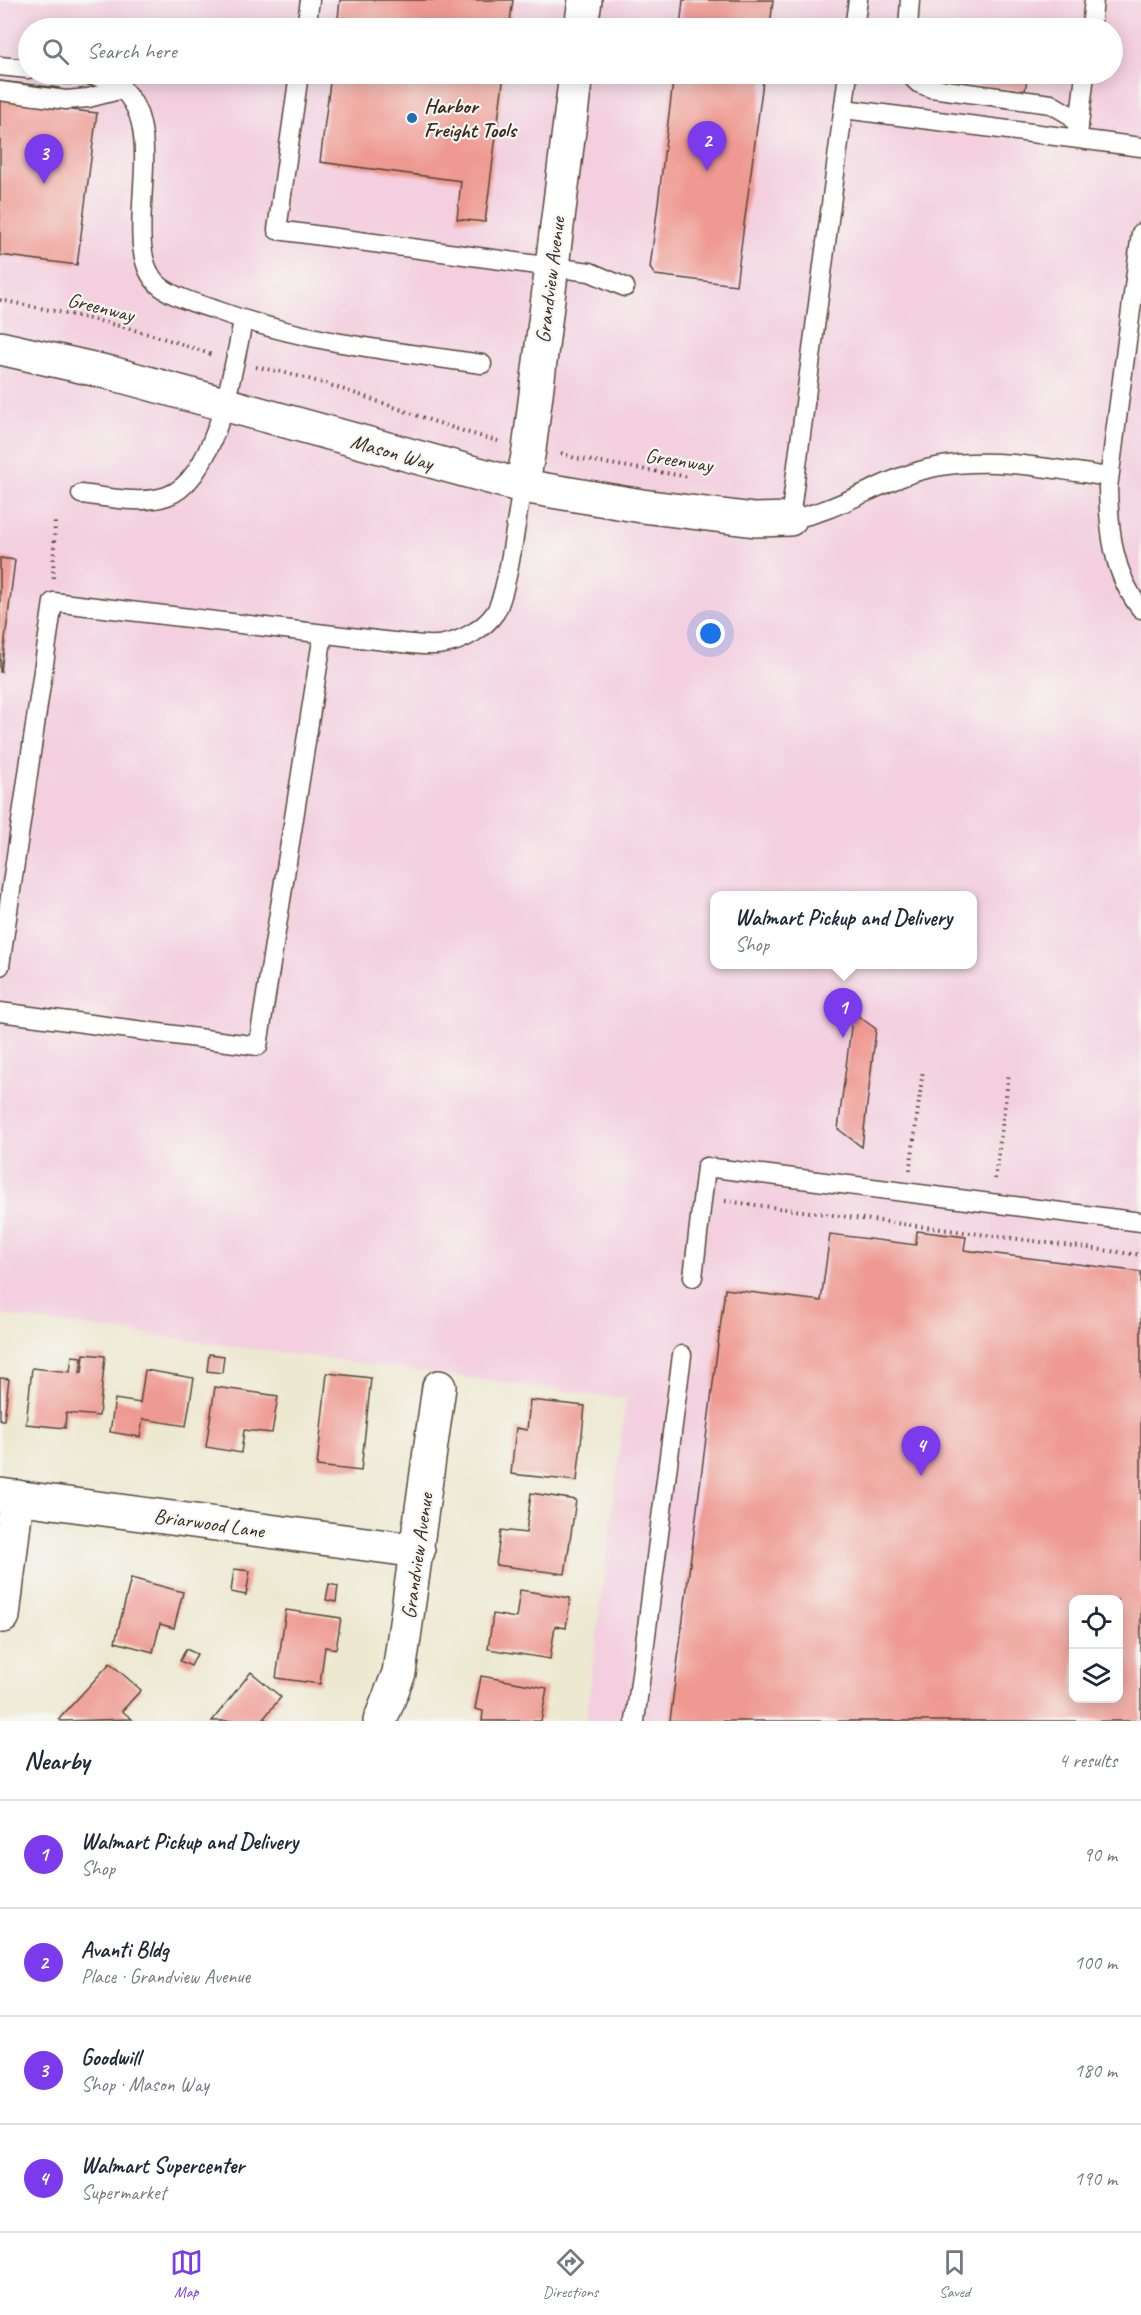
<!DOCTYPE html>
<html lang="en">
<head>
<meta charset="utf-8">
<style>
  :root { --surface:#fff; --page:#f2f2f3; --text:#1f2937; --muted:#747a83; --line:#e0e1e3; --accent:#7c3aed }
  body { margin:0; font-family:Caveat,sans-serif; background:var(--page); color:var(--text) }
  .controls { position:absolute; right:18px; bottom:18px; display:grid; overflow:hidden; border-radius:12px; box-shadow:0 3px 15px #0003 }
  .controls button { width:54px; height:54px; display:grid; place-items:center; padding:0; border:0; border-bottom:2px solid var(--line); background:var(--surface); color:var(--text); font:30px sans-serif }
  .you { position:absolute; left:711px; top:634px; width:21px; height:21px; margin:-15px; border:4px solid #fff; border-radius:50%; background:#1a73e8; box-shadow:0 0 0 9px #1a73e833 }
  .badge { display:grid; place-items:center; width:39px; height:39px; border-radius:50%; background:var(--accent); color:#fff; font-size:20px; font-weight:700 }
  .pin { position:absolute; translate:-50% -50px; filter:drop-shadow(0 2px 3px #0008) }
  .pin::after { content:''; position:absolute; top:32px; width:21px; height:18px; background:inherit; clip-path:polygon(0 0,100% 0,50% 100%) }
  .popup { position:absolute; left:710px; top:891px; width:267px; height:78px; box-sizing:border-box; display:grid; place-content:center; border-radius:12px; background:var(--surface); filter:drop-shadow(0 2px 4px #0005); font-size:20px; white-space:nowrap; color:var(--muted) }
  .popup b { font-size:22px; color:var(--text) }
  .popup::after { content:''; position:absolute; left:50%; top:100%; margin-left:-12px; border:12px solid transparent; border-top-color:var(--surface) }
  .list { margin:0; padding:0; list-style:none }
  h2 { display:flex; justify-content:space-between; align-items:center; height:78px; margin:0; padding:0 24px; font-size:26px }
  h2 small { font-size:20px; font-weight:400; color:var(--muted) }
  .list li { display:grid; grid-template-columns:39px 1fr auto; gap:18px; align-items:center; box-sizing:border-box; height:108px; padding:0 24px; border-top:2px solid var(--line) }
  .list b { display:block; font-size:22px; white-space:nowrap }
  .list p { margin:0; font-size:20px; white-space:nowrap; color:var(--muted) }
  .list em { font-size:20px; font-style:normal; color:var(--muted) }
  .icon { flex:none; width:33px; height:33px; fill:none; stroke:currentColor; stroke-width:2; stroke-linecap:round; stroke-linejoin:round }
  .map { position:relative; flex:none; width:1141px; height:1721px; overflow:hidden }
  .search { position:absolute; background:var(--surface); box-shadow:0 3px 15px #0003; left:18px; right:18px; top:18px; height:66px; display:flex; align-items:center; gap:15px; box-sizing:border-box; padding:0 21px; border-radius:33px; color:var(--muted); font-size:22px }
  .sheet { height:510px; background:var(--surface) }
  nav { display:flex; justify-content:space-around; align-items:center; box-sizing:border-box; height:84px; border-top:2px solid var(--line); background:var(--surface); font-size:16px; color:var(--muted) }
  nav a { display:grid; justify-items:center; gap:3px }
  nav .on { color:var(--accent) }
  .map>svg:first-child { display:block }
  .built { fill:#f3cfdf; fill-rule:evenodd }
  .building { fill:#ee9991; fill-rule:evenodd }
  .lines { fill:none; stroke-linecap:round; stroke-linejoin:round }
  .service-casing { stroke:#564639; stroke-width:21 }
  .minor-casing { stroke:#564639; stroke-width:36 }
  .path { stroke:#564639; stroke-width:4; stroke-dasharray:1.5 4.5; stroke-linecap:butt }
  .service { stroke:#fff; stroke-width:18 }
  .minor { stroke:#fff; stroke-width:33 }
  .poi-dot { fill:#1f6fb2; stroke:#f6f6f2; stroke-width:2 }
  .labels { text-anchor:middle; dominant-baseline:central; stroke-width:4.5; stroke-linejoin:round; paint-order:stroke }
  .poi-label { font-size:21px; font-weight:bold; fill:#3b2a1e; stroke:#f6f6f2; text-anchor:start }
  .street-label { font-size:21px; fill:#3b2a1e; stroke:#f6f6f2 }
</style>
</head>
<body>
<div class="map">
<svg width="1141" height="1721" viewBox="0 0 1141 1721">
  <rect width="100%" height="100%" fill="#f6f6f2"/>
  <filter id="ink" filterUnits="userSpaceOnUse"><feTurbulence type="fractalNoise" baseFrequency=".0167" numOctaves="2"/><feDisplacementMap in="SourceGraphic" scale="12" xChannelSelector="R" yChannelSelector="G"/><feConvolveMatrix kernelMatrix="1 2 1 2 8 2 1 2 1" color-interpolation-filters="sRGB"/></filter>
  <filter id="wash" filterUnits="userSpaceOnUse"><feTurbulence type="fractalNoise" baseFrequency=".008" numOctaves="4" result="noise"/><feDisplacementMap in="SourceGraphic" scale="24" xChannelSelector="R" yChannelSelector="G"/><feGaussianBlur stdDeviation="1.35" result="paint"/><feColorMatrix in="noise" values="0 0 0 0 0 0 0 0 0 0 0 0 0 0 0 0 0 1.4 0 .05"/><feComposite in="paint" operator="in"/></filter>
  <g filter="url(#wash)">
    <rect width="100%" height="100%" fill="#ede8d0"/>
    <path class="built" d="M0,0H1141V1721H586L626,1399L0,1315ZM28,28H1112V74H28ZM714,896H972V964H714ZM1074,1600H1118V1698H1074Z"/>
    <g id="blocks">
      <g class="building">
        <path d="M340,0H513L509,28H337Z"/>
        <path d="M683,0H773L770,28H680Z"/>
        <path d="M331,74H504L485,222L457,219L461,181L320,162Z"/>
        <path d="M674,74H764L736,285L655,275L650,268Z"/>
        <path d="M930,74H1028L1025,91L929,79Z"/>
        <path d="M0,81L59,88L56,108L97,113L77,265L0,255Z"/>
        <path d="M0,558L15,560L1,672H0Z"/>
        <path d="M853,1012L876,1029L862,1147L838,1129Z"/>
        <path d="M917,1231L966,1237L964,1250L1141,1272V1721H670L725,1289L821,1301L830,1234L916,1245ZM1074,1600H1118V1698H1074Z"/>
        <path d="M84,1354L105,1356L99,1416L66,1413L65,1428L26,1424L32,1368L70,1372L72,1356L82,1357L80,1373H82Z"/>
        <path d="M209,1354L224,1356L222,1373L207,1371Z"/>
        <path d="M145,1370L194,1378L186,1426L143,1419L140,1437L110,1432L115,1399L140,1403Z"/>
        <path d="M327,1373L371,1378L361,1471L317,1466Z"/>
        <path d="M0,1378L9,1379L4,1420H0Z"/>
        <path d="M215,1387L278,1396L272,1433L244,1430L241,1453L206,1447Z"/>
        <path d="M530,1400L585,1406L577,1481L511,1474L516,1428L527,1430Z"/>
        <path d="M531,1493L576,1500L565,1574L496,1565L501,1530L526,1533Z"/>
        <path d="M234,1569L250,1571L246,1595L231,1592Z"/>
        <path d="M131,1578L183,1592L174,1628L160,1624L153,1652L115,1642Z"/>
        <path d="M329,1584L338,1586L336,1602L326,1600Z"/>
        <path d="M520,1590L570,1598L566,1628L555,1626L550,1659L488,1649L493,1614L516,1618Z"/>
        <path d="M286,1610L341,1618L336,1649L325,1647L320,1684L276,1678Z"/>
        <path d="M186,1649L197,1654L191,1666L180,1661Z"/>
        <path d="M110,1663L141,1690L122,1711L132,1719L61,1721L59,1719Z"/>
        <path d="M251,1672L281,1697L264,1718L268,1721H212Z"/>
        <path d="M481,1676L547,1688L541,1721H482L483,1711L475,1709Z"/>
      </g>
    </g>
  </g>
  <g filter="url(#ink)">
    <use href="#blocks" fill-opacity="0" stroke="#564639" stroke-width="1.5"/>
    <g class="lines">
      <g class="service-casing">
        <g id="service">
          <path d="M306,28L310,0"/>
          <path d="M854,28L858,0"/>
          <path d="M908,28L910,0"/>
          <path d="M1091,28L1094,0"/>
          <path d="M0,66L28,69"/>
          <path d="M65,74C77,75 91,74 102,78C186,107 109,247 161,287C176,298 198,304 216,310C302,342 392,351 482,364"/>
          <path d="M299,74L277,230L590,272L625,287"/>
          <path d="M848,74L790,519C842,511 886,476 936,467C993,456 1053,469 1109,477"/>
          <path d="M909,74L918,83L931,88L1051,104L1070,115L1079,127"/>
          <path d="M0,91L66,100L88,98L123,89"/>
          <path d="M844,109L1141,147"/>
          <path d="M1078,134L1085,74"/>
          <path d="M1141,233L1108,488C1109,532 1113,574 1141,609"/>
          <path d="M81,494C108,497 141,505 167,496C216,479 234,366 243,321"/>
          <path d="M0,966L53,602L402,643C416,644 431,647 444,644C462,641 484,629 495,613C508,593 517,514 522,486"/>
          <path d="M0,1012L258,1046L323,634"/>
          <path d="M693,1277L706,1167L1141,1222"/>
          <path d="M635,1721L682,1355"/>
        </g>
      </g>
      <g class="minor-casing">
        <g id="minor">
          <path d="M581,28L585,0"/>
          <path d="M0,348L111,373L522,486L642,506L755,520L790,519"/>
          <path d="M522,486L529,450L576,74"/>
          <path d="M0,1495L418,1551"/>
          <path d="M3,1616L17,1497"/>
          <path d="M380,1721L399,1673L439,1387"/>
        </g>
      </g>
      <g class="path">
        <path d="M0,300C71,314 144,329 212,355"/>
        <path d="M256,367C340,381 416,420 498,441"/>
        <path d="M561,453L575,458L689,477"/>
        <path d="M53,578L55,519"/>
        <path d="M910,1170L923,1070"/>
        <path d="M995,1179L1009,1073"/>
        <path d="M725,1201L1141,1255"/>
      </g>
      <use href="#service" class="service"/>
      <use href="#minor" class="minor"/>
    </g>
  </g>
  <circle class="poi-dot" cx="412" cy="118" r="6"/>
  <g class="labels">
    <g class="poi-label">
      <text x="424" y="106">Harbor<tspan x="424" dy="24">Freight Tools</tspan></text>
    </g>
    <g class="street-label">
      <text transform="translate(550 280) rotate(-83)">Grandview Avenue</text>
      <text transform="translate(101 307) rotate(14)">Greenway</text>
      <text transform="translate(392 452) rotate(16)">Mason Way</text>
      <text transform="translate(679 460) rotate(9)">Greenway</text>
      <text transform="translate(209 1523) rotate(8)">Briarwood Lane</text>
      <text transform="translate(417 1556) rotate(-82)">Grandview Avenue</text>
    </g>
  </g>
</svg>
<div class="controls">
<button><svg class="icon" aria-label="locate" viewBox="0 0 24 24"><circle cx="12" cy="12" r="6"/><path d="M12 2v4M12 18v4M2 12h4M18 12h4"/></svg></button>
<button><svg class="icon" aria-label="layers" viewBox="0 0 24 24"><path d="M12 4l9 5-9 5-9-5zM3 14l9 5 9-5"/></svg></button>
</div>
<div class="you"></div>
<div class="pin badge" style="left:843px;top:1038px">1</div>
<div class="popup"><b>Walmart Pickup and Delivery</b>Shop</div>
<div class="pin badge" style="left:707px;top:171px">2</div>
<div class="pin badge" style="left:44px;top:184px">3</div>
<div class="pin badge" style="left:921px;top:1476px">4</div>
<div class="search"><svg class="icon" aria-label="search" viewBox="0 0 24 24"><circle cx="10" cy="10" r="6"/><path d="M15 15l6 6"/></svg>Search here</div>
</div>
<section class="sheet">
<h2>Nearby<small>4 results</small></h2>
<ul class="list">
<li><span class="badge">1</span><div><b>Walmart Pickup and Delivery</b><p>Shop</p></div><em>90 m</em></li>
<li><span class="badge">2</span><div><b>Avanti Bldg</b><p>Place · Grandview Avenue</p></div><em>100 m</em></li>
<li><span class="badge">3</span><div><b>Goodwill</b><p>Shop · Mason Way</p></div><em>180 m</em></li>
<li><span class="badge">4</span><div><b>Walmart Supercenter</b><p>Supermarket</p></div><em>190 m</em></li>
</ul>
</section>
<nav>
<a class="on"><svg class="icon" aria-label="map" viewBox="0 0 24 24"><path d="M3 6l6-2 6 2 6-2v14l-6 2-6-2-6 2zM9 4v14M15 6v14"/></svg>Map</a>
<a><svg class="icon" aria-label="directions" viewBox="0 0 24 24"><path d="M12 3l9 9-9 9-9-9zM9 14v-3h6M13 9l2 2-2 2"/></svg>Directions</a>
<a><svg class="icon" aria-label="saved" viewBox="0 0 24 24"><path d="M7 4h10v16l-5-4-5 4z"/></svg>Saved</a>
</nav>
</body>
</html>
